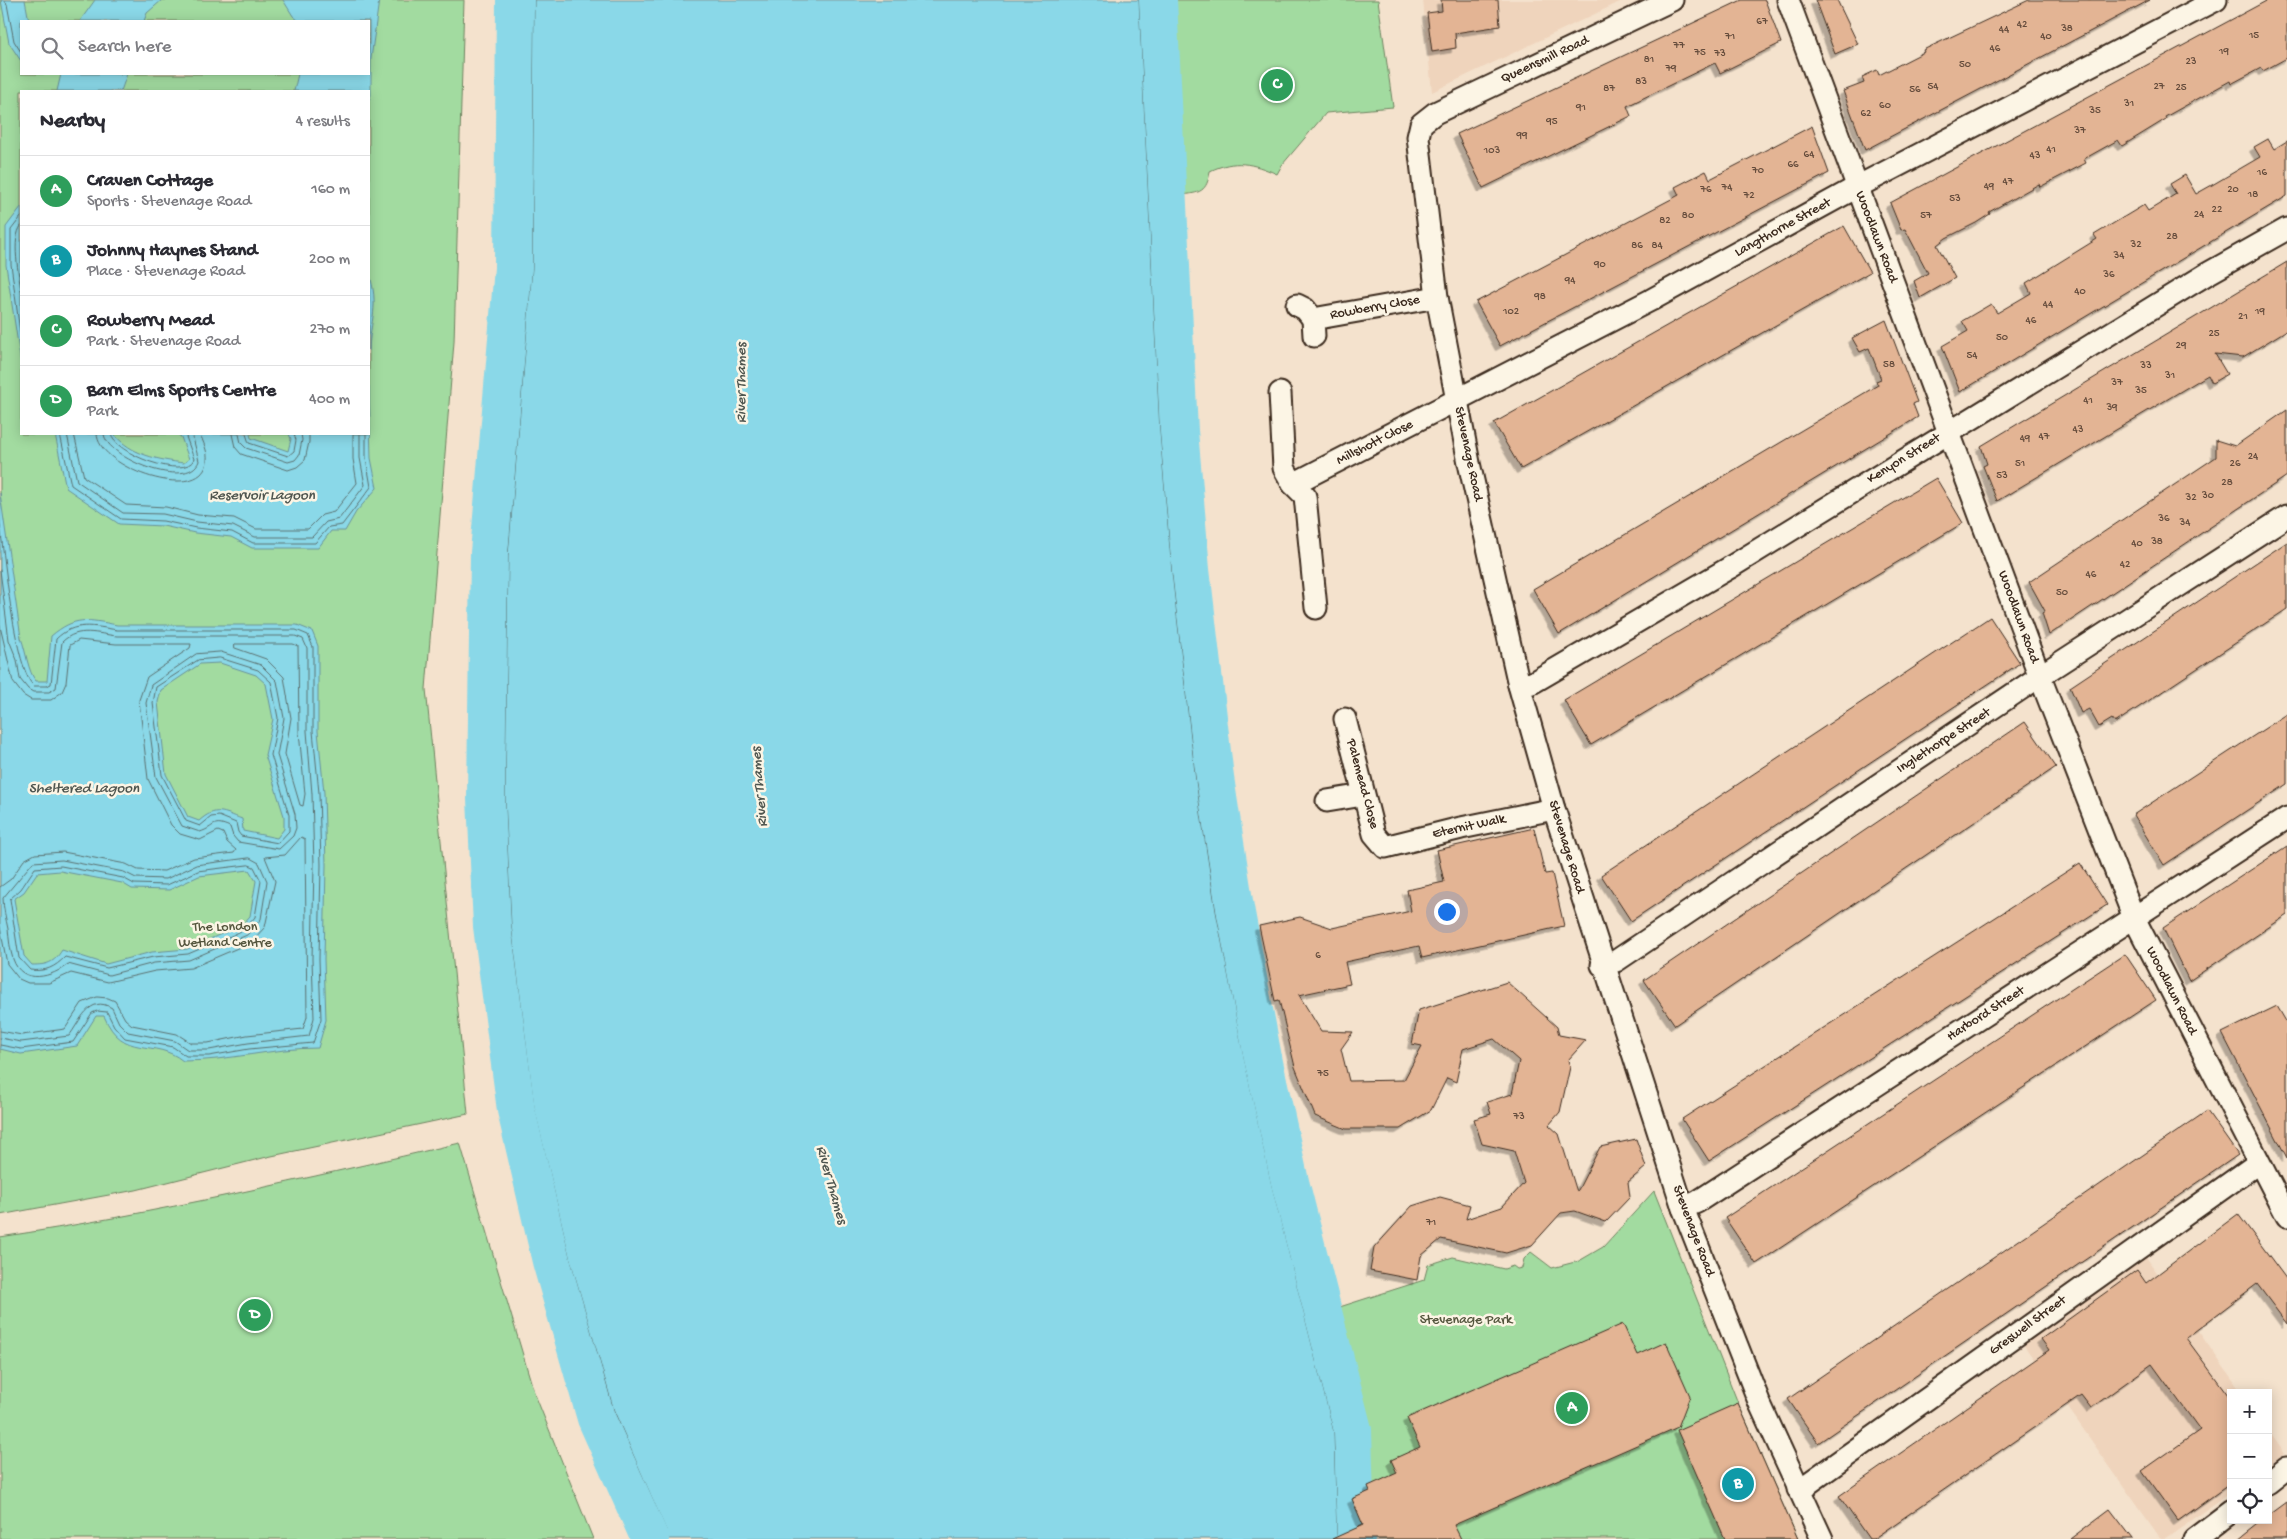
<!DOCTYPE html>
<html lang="en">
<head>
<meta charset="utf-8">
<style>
  :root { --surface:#fff; --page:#f7f7f7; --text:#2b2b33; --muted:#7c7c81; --line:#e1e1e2; --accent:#3b2a1e }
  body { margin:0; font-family:"Gochi Hand",sans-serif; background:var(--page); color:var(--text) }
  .controls { position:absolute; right:15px; bottom:15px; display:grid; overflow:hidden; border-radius:0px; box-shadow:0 2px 12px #0003 }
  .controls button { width:45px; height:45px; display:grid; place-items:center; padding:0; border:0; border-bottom:1px solid var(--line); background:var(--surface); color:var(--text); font:25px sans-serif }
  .you { position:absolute; left:1446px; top:911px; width:18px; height:18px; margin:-12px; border:4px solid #fff; border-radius:50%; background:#1a73e8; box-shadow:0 0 0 8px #1a73e833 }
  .badge { display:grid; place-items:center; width:32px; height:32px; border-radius:50%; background:var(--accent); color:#fff; font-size:16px; font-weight:700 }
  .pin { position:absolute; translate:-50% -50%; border:2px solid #fff; box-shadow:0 1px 5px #0006 }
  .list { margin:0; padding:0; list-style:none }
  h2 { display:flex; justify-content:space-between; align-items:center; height:65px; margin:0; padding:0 20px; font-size:21px }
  h2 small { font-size:16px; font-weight:400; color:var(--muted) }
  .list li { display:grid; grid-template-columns:32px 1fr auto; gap:15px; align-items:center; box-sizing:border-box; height:70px; padding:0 20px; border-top:1px solid var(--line) }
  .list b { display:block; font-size:19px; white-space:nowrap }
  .list p { margin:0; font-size:16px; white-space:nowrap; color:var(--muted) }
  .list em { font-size:16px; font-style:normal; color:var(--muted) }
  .icon { flex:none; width:28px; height:28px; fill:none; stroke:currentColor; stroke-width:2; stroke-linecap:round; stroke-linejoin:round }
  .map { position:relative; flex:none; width:2287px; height:1539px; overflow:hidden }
  .search { position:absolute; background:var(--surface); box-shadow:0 2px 12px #0003; left:20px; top:20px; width:350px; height:55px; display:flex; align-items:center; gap:12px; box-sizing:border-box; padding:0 18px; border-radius:0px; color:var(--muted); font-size:19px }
  .panel { position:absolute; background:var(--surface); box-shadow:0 2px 12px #0003; left:20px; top:90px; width:350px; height:345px; border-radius:0px }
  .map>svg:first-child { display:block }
  .built { fill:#efd4bc }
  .green { fill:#a2dba0; stroke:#6e825f; fill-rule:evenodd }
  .water { fill:#8ad8e8; stroke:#6a9297; fill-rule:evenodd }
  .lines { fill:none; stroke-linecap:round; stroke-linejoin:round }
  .shore { stroke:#5b706f; stroke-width:1 }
  .river { stroke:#8ad8e8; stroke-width:38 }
  .building { fill:#e3b494; stroke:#3b2a1e; filter:url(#shadow) }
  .minor-casing { stroke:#3b2a1e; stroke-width:25 }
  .minor { stroke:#fcf5e5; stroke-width:21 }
  .labels { text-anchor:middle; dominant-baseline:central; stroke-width:5; stroke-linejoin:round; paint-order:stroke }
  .number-label { font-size:11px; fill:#654c3c }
  .street-label { font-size:14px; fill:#3b2a1e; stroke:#fcf5e5 }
  .park-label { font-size:14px; fill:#55563e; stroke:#fcf5e5 }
  .water-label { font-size:15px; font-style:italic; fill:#4f5650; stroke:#fcf5e5 }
</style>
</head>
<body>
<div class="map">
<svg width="2287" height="1539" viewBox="0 0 2287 1539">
  <defs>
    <filter id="shadow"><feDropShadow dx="-4.5" dy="4.5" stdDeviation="0" flood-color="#0004"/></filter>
  </defs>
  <rect width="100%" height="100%" fill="#f4e2cd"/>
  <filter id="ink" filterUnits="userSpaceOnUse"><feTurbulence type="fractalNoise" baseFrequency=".02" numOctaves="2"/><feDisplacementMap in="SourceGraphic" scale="10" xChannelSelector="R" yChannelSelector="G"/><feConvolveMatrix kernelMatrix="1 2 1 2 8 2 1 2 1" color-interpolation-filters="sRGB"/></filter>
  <g filter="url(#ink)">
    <g class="built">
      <path d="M1423,0H1624L1432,92Z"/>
      <path d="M2146,1257L2242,1393H2231V1492L2164,1539H2161L2023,1344Z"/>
      <path d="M2268,1430L2285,1454L2268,1466Z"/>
    </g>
    <g class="green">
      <path d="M0,0H464L454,342L426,689L468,1114L267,1157L136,1190L0,1215ZM21,21H369V74H21ZM21,91H369V434H21Z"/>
      <path d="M1158,0H1378L1393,107L1326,113L1282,165L1277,174C1252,163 1235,159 1210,171C1207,192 1200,193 1181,195V182L1165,185L1164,100Z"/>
      <path d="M460,1143L534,1392L593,1539H0V1237C154,1214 308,1178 460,1143Z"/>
      <path d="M1654,1191L1738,1403L1798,1539H1356L1353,1430L1324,1312L1424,1280L1428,1265L1453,1257L1504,1269L1513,1266L1517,1269L1522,1268L1524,1259L1531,1252L1552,1268L1579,1261L1603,1247Z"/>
    </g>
    <g class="water">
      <path d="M1,0H25L29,21H21V61L9,43Z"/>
      <path d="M95,0H162L147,13L144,21H80Z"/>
      <path d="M283,0H379L371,59V95L369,101V91H294L298,74H369V21H299L293,16Z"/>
      <path d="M515,0H1158L1179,431L1191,570L1215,778L1235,908L1263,1058L1290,1182L1353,1430L1356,1539H650L596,1418L551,1261L516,1110L492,926L486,798L489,554L513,268Z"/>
      <path d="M61,74H127L121,91H57Z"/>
      <path d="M21,207V364L6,265V227Z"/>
      <path d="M369,273C380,306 370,320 369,351Z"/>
      <path d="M369,386L371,458L377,488L356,512L345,531H331L318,548H252L231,537L195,533L163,526L119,524L66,488L55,434H114C131,455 159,460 184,463L189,459L181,437L177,434H250L251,438L288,451L291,439L289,434H369Z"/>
      <path d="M0,493L21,638C26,651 28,672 36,681H47L51,636C75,616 87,619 117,625H297L312,631L318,646V731L324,793L326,865L324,959L326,1020L318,1048C273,1048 229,1061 183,1061C154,1037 123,1061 104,1016H96L77,1046L21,1054L0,1049ZM220,663L256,675L266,684L273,719L265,755L284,816V829L277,838L243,831L242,819C223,812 216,806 199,821L188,817L166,774L158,702L161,690L200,664ZM249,870L256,881L250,916L242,925L187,949L152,952L106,964L62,950C54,963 47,965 32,965L24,956L14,899L24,892L37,873L60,871L122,883L132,889L169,890L199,876Z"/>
    </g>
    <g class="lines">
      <g class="shore">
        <path d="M4,0L7,4L14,41L21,52"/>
        <path d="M520,0L518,268L494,554L491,798L497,926L521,1109L556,1259L601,1416L654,1539"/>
        <path d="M526,0L525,268L500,554L498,798L504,926L527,1108L562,1258L607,1414L660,1539"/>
        <path d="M534,0L532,268L508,555L505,798L511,925L534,1107L569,1256L614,1411L666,1530L668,1539"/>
        <path d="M1139,0L1160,432L1172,572L1196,781L1216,911L1245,1062L1272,1186L1334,1432L1337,1535"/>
        <path d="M1147,0L1167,432L1180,571L1204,780L1223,910L1252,1060L1279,1185L1342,1431L1345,1532"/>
        <path d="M1153,0L1159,100L1160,185L1174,431L1186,570L1210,779L1230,909L1259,1059L1286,1183L1348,1430L1351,1529"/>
        <path d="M21,217L11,230V264L21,340"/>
        <path d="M21,226C11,239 19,275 21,290"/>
        <path d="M60,434L71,485L121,519L163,521L196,528L232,532L253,543H315L329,527L342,525L371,487L366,458V434"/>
        <path d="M67,434L77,481L123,513L163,514L197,522L233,526L255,537H312L326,522L339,519L365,485L360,458V434"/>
        <path d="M74,434L84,477L126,505L166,507L198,515L234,518L256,529H308L322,515L334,512L357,483L353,459V434"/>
        <path d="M97,434C98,469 205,505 207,460C208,451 203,442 200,434"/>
        <path d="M104,434C106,458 188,491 199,461L192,434"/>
        <path d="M111,434C113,453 186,481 194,459L185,434"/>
        <path d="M232,434L235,447L241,454L288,470L297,467L305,460L309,442V434"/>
        <path d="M239,434L241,443L246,448L288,462L295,460L299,455L302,440L301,434"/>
        <path d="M246,434L249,443L288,456L294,451L296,440L294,434"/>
        <path d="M0,525C4,554 15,671 34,686H47L51,684L56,639C74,621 94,626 117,630H296L308,635L313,647V731L319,793L321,865L319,959L321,1019L313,1043L249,1049L209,1056H186L173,1047L125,1038L114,1026L107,1012L97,1011L92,1013L73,1042L21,1049L0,1045"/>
        <path d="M0,570L9,640L17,660L20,679L28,689L33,692H49L56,688L62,642C78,626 98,634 117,636H295L303,639L307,648V731L312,794L314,865L312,959L314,1018L309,1036L248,1043L209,1050H188L175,1041L128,1032L119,1023L112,1008C89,994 80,1022 69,1036L21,1042L0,1038"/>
        <path d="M0,626L13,682L23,695L31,700H51L62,692L66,683L70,645L79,640L116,644H191L190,648L147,677L139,700L148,779L171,825L180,834L200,840L218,831L223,833L227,842L236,850L234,853L194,858L164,871L138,870L126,864L63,852L35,854L24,860L11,879L0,887"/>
        <path d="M235,644H293L298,646L299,732L305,794L303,806L300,805L285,754L291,718L284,677L266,659L235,648Z"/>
        <path d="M221,652L261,665L277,681L284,718L277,755L295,814L296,828L293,836L279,849L238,842L233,836L230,827C212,819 216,827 200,832L182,826L156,777L146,703L151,685L196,654Z"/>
        <path d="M220,658L258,670L271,682L278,718L271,755L289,815V831L278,843L241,836L238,832L236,823L219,816L211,817L200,826L186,821L162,775L153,703L156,687L198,660Z"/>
        <path d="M250,858L259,863L267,881L261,919L247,935L189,960L154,963L109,975L68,964C53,977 22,986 13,959C10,950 9,939 8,929C6,919 3,908 3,898L33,862L62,860L124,872L136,878L166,879L196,865Z"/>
        <path d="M249,865L254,867L261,881L255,917L245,929L233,935L188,954L153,957L107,968L65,957C55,967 46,972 30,970L19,958L10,899L21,889L35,868L61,866L123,878L134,884L167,885L198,871Z"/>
        <path d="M0,927L7,964L19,979L28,983H49L71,973L108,982L155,971L191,968L240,947L253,940L265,927L275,881L265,857L285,855L301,837L305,839L307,1017L303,1029L247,1035L208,1043H191L177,1034L132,1025L125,1019L115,1001L108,998L97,997L82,1003L65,1029L22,1035L0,1031"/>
      </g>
      <g class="river">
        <path d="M515,0L513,268L489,553L486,798L492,926L516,1110L551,1261L596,1418L650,1539"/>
        <path d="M1158,0L1179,431L1191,570L1215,778L1235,908L1263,1058L1290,1182L1353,1430L1356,1539"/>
      </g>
    </g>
    <g class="building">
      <path d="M1441,0H1498L1500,26L1455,33L1456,48L1432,52L1427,13L1442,11Z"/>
      <path d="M1742,0H1765L1781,43L1720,73L1715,63L1627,106L1631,116L1483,188L1457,134Z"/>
      <path d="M1815,0H1837L1858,44L1835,54Z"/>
      <path d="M2029,0H2150L1865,150L1843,91L1864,83L1862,77L1877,70L1879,75L1924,52L1923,50Z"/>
      <path d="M2268,0H2287V58L2263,71L2261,68L2231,84L2230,81L2165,117L2166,119L2122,146L2118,140L2084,159L2086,163L2040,187L2039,184L1989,212L1990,214L1976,223L1946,238L1937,245L1955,278L1920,298L1914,281L1928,273L1905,229L1901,230L1890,203Z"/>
      <path d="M1812,126L1829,173L1500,346L1476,302L1679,195L1675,187L1706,171L1710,179Z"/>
      <path d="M2268,139L2274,149L2287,141V196L1960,392L1942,346L1968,331L1962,321L1991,304L1997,313L2031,293L2026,283L2097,239L2094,235L2144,205L2148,211L2176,194L2170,184L2185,175L2196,194L2212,185L2260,157L2254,147Z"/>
      <path d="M1844,226L1870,272L1521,469L1494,423Z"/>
      <path d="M2287,262V330L2243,357L2215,354L2227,374L2212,383L2208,375L1997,501L1983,466L1987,464L1981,446Z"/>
      <path d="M1886,320L1917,402L1913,404L1918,417L1559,634L1533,589L1878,385L1876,381L1881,379L1869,348L1860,352L1852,338Z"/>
      <path d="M2287,410V476L2049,635L2042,613L2045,611L2029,582L2216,457V440L2235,446Z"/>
      <path d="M1936,478L1963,523L1591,745L1564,700Z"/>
      <path d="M2287,542V609L2115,723L2112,719L2099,727L2089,709L2081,713L2070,687Z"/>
      <path d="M1990,617L2020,663L1631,921L1601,875Z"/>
      <path d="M2287,714V784L2164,865L2133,815Z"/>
      <path d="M2025,722L2056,767L1675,1025L1644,980Z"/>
      <path d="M1534,828L1545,874L1552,873L1564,926L1422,958L1419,946L1345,962L1350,984L1299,995L1321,1031L1353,1032L1341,1049L1349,1081L1404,1080L1422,1046L1412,1044L1419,1010L1507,982L1557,1027L1559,1035L1586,1040L1568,1060L1570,1067L1560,1112L1549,1125L1559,1134L1577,1192L1600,1147L1636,1139L1646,1167L1628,1182L1630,1197L1606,1222L1575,1211L1561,1213L1532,1245L1506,1253L1441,1239L1421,1256L1417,1280L1370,1271L1374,1248L1412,1206L1440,1197L1470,1205L1466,1219L1502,1207L1524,1183L1514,1151L1482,1144L1474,1119L1491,1114L1487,1102L1512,1094L1519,1061L1494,1039L1463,1049L1456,1082L1447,1078L1431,1110L1400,1129H1346L1315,1116L1295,1067L1279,1000L1275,1001L1259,926L1300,917L1332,928L1411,911L1407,890L1444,882L1437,850Z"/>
      <path d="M2287,846V915L2189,981L2163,928Z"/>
      <path d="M2080,863L2107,905L1709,1161L1682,1119Z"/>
      <path d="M2125,954L2156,1000L1756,1264L1725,1218Z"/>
      <path d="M2277,1006L2287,1023V1158L2222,1033Z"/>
      <path d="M2207,1111L2238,1155L1818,1443L1788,1399Z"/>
      <path d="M2238,1214L2287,1280V1324L2257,1284L2186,1338L2231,1399V1483L2178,1521L2142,1471L2200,1430L2152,1364L2091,1408L2081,1395L1873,1539H1869L1839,1496L2049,1350L2041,1339L2137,1270L2146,1283Z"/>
      <path d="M1623,1324L1637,1355L1666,1342L1690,1396L1678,1427L1454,1525L1461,1539H1332L1363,1525L1352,1499L1370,1491L1368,1486L1397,1473L1391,1460L1420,1447L1407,1418Z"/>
      <path d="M1738,1403L1798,1539H1725L1677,1430Z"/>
      <path d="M2287,1501V1539H2237L2261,1520H2268V1515Z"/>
      <path d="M2110,1509L2133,1539H2070Z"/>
    </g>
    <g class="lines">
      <g class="minor-casing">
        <g id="minor">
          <path d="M1672,0L1435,113L1421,124L1418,137L1437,297L1469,463L1519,685L1554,809L1683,1208L1760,1404L1822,1539"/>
          <path d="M1788,0L2040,677L2134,918L2287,1216"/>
          <path d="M1297,305L1305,309L1313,319"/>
          <path d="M1314,336L1313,319L1437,297"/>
          <path d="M1280,393L1284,468L1293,484L1651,300L1857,187L2216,0"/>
          <path d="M1293,484L1305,496L1316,608"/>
          <path d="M1519,685L1532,683L1729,568L2207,274L2287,229"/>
          <path d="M1345,719L1374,834L1385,847L1461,828L1554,809"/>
          <path d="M1327,801L1363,795"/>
          <path d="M1602,965L1616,961L2052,668L2287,516"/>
          <path d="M1683,1208L1697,1202L2287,818"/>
          <path d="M2268,1483L2287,1468"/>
          <path d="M1798,1489L1809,1483L2258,1163"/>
          <path d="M2194,1539L2231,1511"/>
        </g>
      </g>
      <use href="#minor" class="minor"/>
    </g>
  </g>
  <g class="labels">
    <g class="number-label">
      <text x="1762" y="22">67</text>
      <text x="2022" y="25">42</text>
      <text x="2067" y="29">38</text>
      <text x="2004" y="30">44</text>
      <text x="2254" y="36">15</text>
      <text x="1730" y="37">71</text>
      <text x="2046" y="37">40</text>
      <text x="1679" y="46">77</text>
      <text x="1995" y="49">46</text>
      <text x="2224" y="52">19</text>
      <text x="1700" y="53">75</text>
      <text x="1720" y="54">73</text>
      <text x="1649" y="60">81</text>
      <text x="2191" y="62">23</text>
      <text x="1965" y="65">50</text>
      <text x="1671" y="69">79</text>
      <text x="1641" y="82">83</text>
      <text x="1933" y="87">54</text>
      <text x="2159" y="87">27</text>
      <text x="2181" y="88">25</text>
      <text x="1609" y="89">87</text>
      <text x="1915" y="90">56</text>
      <text x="2129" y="104">31</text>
      <text x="1885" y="106">60</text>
      <text x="1581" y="108">91</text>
      <text x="2095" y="111">35</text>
      <text x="1866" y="114">62</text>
      <text x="1552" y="122">95</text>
      <text x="2080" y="131">37</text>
      <text x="1522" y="136">99</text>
      <text x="2051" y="150">41</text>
      <text x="1492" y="151">103</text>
      <text x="1809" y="155">64</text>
      <text x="2035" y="156">43</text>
      <text x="1793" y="165">66</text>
      <text x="1758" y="171">70</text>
      <text x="2262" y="173">16</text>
      <text x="2008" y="182">47</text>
      <text x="1989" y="187">49</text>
      <text x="1727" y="188">74</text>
      <text x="1706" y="190">76</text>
      <text x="2233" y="190">20</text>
      <text x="2253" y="195">18</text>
      <text x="1749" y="196">72</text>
      <text x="1955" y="199">53</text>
      <text x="2217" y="210">22</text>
      <text x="2199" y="215">24</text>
      <text x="1688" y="216">80</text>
      <text x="1926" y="216">57</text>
      <text x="1665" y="221">82</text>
      <text x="2172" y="237">28</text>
      <text x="2136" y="245">32</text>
      <text x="1637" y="246">86</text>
      <text x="1657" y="246">84</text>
      <text x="2119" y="256">34</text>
      <text x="1600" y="265">90</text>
      <text x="2109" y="275">36</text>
      <text x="1570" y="281">94</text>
      <text x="2080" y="292">40</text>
      <text x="1540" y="297">98</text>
      <text x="2048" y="305">44</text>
      <text x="1511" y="312">102</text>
      <text x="2260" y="312">19</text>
      <text x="2243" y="317">21</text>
      <text x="2031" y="321">46</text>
      <text x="2214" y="334">25</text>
      <text x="2002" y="338">50</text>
      <text x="2181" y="346">29</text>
      <text x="1972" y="356">54</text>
      <text x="1889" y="365">58</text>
      <text x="2146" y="366">33</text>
      <text x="2170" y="376">31</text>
      <text x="2117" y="383">37</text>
      <text x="2141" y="391">35</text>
      <text x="2088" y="401">41</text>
      <text x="2112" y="408">39</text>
      <text x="2078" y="430">43</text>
      <text x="2044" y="437">47</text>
      <text x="2025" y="439">49</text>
      <text x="2253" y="457">24</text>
      <text x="2020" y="464">51</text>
      <text x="2235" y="464">26</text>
      <text x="2002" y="476">53</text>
      <text x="2227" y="483">28</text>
      <text x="2208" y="496">30</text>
      <text x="2191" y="498">32</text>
      <text x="2164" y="519">36</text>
      <text x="2185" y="523">34</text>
      <text x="2157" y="542">38</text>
      <text x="2137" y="544">40</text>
      <text x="2125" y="565">42</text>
      <text x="2091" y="575">46</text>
      <text x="2062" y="593">50</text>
      <text x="1318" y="956">6</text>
      <text x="1323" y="1074">75</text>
      <text x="1519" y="1117">73</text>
      <text x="1431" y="1223">71</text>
    </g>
    <g class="street-label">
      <text transform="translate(1545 60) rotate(-25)">Queensmill Road</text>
      <text transform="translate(1783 228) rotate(-29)">Langthorne Street</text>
      <text transform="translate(1876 237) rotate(69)">Woodlawn Road</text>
      <text transform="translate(1375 308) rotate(-10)">Rowberry Close</text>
      <text transform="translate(1375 443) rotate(-27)">Millshott Close</text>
      <text transform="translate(1468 454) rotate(78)">Stevenage Road</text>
      <text transform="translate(1904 459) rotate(-32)">Kenyon Street</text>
      <text transform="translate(2018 617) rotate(70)">Woodlawn Road</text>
      <text transform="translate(1944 741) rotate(-33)">Inglethorpe Street</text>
      <text transform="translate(1362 784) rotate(75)">Palemead Close</text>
      <text transform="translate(1469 827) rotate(-12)">Eternit Walk</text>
      <text transform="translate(1566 847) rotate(73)">Stevenage Road</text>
      <text transform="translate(2171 991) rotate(63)">Woodlawn Road</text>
      <text transform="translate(1986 1014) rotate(-33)">Harbord Street</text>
      <text transform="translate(1693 1231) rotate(69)">Stevenage Road</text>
      <text transform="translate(2028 1326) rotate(-36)">Greswell Street</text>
    </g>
    <g class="park-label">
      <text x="225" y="927">The London<tspan x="225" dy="16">Wetland Centre</tspan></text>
      <text x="1466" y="1320">Stevenage Park</text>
    </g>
    <g class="water-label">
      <text transform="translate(742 383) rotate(-90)">River Thames</text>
      <text x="262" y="496">Reservoir Lagoon</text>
      <text transform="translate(760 787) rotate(-95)">River Thames</text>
      <text x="84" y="789">Sheltered Lagoon</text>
      <text transform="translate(831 1185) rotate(74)">River Thames</text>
    </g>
  </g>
</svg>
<div class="controls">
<button>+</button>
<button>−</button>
<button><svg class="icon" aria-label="locate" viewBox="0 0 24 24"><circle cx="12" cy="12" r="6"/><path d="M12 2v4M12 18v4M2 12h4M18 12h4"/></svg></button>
</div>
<div class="you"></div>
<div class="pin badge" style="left:1572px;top:1408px;background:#2e9e5b">A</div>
<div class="pin badge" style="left:1738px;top:1484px;background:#0f9aa8">B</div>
<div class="pin badge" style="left:1277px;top:85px;background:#2e9e5b">C</div>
<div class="pin badge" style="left:255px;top:1315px;background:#2e9e5b">D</div>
<div class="search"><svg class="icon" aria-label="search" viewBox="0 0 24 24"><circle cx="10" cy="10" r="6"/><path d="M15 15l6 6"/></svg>Search here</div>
<section class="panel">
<h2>Nearby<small>4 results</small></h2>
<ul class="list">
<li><span class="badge" style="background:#2e9e5b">A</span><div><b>Craven Cottage</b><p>Sports · Stevenage Road</p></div><em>160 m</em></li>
<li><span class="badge" style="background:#0f9aa8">B</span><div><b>Johnny Haynes Stand</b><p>Place · Stevenage Road</p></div><em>200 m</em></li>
<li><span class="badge" style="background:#2e9e5b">C</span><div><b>Rowberry Mead</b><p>Park · Stevenage Road</p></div><em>270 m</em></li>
<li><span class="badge" style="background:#2e9e5b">D</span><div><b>Barn Elms Sports Centre</b><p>Park</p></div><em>400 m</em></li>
</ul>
</section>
</div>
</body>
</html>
